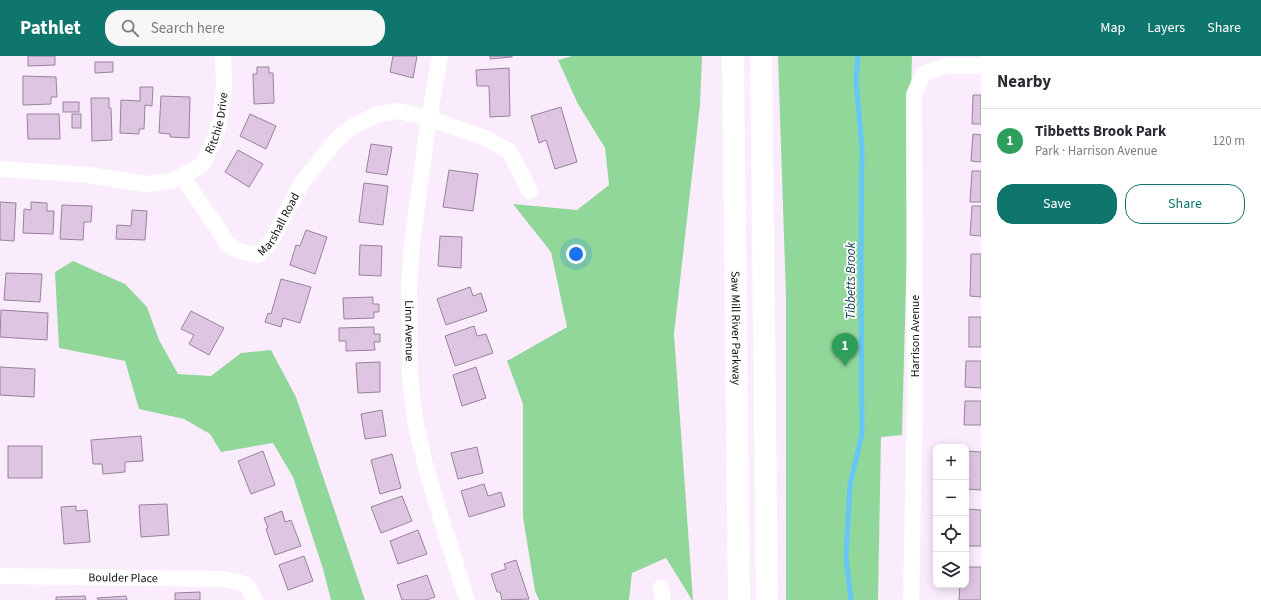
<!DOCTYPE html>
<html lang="en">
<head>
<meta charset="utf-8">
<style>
  :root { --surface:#fff; --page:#f7f7f7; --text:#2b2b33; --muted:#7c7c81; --line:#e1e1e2; --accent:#0f766e }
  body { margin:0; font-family:"Source Sans 3",sans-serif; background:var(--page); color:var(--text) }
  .controls { position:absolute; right:12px; bottom:12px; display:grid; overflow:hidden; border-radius:8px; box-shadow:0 2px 10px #0003 }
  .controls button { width:36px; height:36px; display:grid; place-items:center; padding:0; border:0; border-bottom:1px solid var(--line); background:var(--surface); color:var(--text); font:20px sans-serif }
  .you { position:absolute; left:576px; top:198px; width:14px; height:14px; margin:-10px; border:3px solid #fff; border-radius:50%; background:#1a73e8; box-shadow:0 0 0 6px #1a73e833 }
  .badge { display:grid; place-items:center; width:26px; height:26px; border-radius:50%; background:var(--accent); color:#fff; font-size:13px; font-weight:700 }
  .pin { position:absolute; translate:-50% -33px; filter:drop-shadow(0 1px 2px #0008) }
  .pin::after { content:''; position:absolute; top:21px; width:14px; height:12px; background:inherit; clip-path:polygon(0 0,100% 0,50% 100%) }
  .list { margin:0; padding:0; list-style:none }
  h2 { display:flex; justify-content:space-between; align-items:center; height:52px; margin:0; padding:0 16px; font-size:17px }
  h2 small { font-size:13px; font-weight:400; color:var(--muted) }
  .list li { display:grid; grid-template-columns:26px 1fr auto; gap:12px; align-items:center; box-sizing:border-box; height:64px; padding:0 16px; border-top:1px solid var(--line) }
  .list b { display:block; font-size:15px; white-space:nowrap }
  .list p { margin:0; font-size:13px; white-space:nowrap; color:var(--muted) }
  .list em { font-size:13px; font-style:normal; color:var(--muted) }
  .actions { display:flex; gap:8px; padding:12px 16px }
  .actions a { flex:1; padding:9px 0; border:1px solid var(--accent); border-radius:16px; text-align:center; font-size:14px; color:var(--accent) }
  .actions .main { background:var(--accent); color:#fff }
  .icon { flex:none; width:22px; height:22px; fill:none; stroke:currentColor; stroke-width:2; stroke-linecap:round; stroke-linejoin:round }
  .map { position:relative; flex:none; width:981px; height:544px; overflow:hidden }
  header { display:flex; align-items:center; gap:24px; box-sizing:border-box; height:56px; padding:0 20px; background:var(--accent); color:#fff }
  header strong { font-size:19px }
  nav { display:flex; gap:22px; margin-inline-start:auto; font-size:14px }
  .search { width:280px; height:36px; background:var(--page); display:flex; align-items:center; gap:10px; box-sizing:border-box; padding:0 14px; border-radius:16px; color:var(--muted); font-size:15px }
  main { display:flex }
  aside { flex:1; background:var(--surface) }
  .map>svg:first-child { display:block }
  .green { fill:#92d79a }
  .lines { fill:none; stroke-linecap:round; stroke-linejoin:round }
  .stream { stroke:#66c6f8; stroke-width:5 }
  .building { fill:#dec6e2; stroke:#98829b }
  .minor { stroke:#fff; stroke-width:16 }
  .motorway { stroke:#fff; stroke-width:22 }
  .labels { text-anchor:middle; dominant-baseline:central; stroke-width:3.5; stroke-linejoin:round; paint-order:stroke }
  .street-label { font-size:12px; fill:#130b14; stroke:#fff }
  .water-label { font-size:13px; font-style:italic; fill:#164054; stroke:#fff }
</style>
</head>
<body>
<header>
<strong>Pathlet</strong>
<div class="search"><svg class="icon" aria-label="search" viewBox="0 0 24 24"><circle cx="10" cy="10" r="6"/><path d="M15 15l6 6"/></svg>Search here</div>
<nav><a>Map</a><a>Layers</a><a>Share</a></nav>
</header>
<main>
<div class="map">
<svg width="981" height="544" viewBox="0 0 981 544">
  <rect width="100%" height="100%" fill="#fbecfd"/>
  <g class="green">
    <path d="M572,0H702L700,49L674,278L693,544H692L666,502L632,517L629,544H539L535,535L523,461V348L507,305L567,271L551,196L513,148L577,154L609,129L605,92L578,48L558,4Z"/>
    <path d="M778,0H981H912L902,379L881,381L878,544H786V241Z"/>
    <path d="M73,205L125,228L147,251L159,284L178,318L211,320L241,297L271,294L296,341L365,544H331L323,513L293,421L273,387L221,396L210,378L184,363L139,353L125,305L59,292L55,216Z"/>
  </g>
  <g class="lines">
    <path class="stream" d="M851,544L846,502L850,429L862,378L861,198L862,92L856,24L858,0"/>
  </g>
  <g class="building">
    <path d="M28,0H55V9L28,10Z"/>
    <path d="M393,0H417L413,22L390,16Z"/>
    <path d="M490,0H512V1L490,3Z"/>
    <path d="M95,6H113V16L95,17Z"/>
    <path d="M257,11H269V17H273L274,47L254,48L253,18H257Z"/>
    <path d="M509,12L510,60L490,61L489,30H477L476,14Z"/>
    <path d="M23,20L56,21L57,41H51V48L23,49Z"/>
    <path d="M140,31H153L152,50L145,49L144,73H139V78L120,77L121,44L140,45Z"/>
    <path d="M973,39H981V68H972Z"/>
    <path d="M161,40L190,41L189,82L170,81V78L159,77Z"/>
    <path d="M91,42H109V52H111L112,84L92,85Z"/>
    <rect x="63" y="46" width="16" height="10"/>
    <path d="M561,51L577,106L555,113L546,84L539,87L531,60Z"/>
    <path d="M27,58H59L60,83H28Z"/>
    <rect x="72" y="58" width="9" height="14"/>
    <path d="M250,58L276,70L266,93L240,80Z"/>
    <path d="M973,78L981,79V106L971,105Z"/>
    <path d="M371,88L392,91L387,119L366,116Z"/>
    <path d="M238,94L263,108L249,131L225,116Z"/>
    <path d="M449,114L478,118L473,155L443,151Z"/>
    <path d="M972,115H981V146H970Z"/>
    <path d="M364,127L388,130L383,169L359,166Z"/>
    <path d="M0,146L16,147L14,185L0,184Z"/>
    <path d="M31,146L47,147V155H54L53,178L23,177L24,153L31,154Z"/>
    <path d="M62,149L92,150L91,166H84L83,184L60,183Z"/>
    <path d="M972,150H981V180L970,179Z"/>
    <path d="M132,154L147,155L145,184L116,183L117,169L131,170Z"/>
    <path d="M306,174L327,181L315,218L290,209L296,189L300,190Z"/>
    <path d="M440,180L462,181L461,212L438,210Z"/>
    <path d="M360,189L382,190L381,220L359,219Z"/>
    <path d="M971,198H981V241L970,240Z"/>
    <path d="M6,217L42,218L40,246L4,244Z"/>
    <path d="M281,223L311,231L300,267L283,262L281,271L265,266L268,257L271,258Z"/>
    <path d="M470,231L473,240L481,237L487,255L446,269L437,243Z"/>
    <path d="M373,241V248H379V256H374V262L344,263L343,242Z"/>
    <path d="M1,254L48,257L47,284L0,281Z"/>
    <path d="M191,255L224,272L209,299L189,288L194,279L181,273Z"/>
    <rect x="969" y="261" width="12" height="30"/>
    <path d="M474,270L477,280L486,278L493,297L455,310L445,280Z"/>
    <path d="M374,271V278H380V286H374L375,294L346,295V285H339V272Z"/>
    <path d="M966,305H981V332L965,331Z"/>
    <path d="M380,306V336L358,337L356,307Z"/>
    <path d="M0,311L35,313L34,341L0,339Z"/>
    <path d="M476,311L486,342L462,350L453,319Z"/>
    <path d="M965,345H981V369H964Z"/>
    <path d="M382,354L386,380L365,383L361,358Z"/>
    <path d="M141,380L143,405L125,406V416L103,418L102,408H93L91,384Z"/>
    <rect x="8" y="390" width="34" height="32"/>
    <path d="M477,391L483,417L458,423L451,397Z"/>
    <path d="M263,395L275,429L251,438L238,405Z"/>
    <path d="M966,395L981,396V434L966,433Z"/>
    <path d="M392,398L401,432L380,438L371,404Z"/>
    <path d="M484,428L488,440L501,436L505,450L469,461L461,435Z"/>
    <path d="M402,440L412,465L381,477L371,451Z"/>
    <path d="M167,448L169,479L141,481L139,449Z"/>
    <path d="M76,450V455L87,454L90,486L64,488L61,451Z"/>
    <path d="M966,453L981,454V490H966Z"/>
    <path d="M282,455L285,466L291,464L301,490L275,499L266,473L268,472L264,462Z"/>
    <path d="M418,474L427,498L398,508L390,485Z"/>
    <path d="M304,500L313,525L288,534L279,509Z"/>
    <path d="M516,504L529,543L502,544L500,536H497L491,518L506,513L504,508Z"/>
    <path d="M966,511H981V544H959L960,529H966Z"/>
    <path d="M427,519L435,541L426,544H402L397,529Z"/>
    <path d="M200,536V544H175V537Z"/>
    <path d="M85,540L86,544H56V541Z"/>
    <path d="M126,540L127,544H98L97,542Z"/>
  </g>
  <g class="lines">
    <g class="minor">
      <path id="s1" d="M440,0L429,62L412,187L409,233L410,319L415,365L425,408L441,462L467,544"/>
      <path id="s2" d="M0,113L89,119L145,128L171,125L182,120L202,109L213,87L220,64L224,33L223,0"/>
      <path id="s3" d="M182,120L228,188L239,195L258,199L271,186L301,128L336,84L353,70L379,58L398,55L429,62L485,82L509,95L530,135"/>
      <path id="s4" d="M0,520L223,523L246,528L255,544"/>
      <path d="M661,532L663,544"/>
      <path d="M911,544L915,347L914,39L923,18L945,10H981"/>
    </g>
    <g class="motorway">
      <path id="s5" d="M733,0L739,544"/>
      <path d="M761,0L767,544"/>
    </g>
  </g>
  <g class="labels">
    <g class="street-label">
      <text stroke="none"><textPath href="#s2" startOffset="252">Ritchie Drive</textPath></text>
      <text stroke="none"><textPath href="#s3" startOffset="152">Marshall Road</textPath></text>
      <text stroke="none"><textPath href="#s5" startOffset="272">Saw Mill River Parkway</textPath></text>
      <text stroke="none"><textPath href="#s1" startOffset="277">Linn Avenue</textPath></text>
      <text transform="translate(915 280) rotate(-90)">Harrison Avenue</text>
      <text stroke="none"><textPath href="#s4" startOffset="123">Boulder Place</textPath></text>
    </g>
    <g class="water-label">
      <text transform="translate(851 225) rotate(-90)">Tibbetts Brook</text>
    </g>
  </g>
</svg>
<div class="controls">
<button>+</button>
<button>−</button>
<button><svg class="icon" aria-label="locate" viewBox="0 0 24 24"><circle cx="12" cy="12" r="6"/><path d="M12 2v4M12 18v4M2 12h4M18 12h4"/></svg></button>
<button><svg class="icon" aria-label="layers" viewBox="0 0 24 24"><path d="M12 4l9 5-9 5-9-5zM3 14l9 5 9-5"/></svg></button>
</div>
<div class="you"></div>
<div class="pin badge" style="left:845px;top:310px;background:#2e9e5b">1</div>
</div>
<aside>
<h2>Nearby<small></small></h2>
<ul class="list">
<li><span class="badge" style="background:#2e9e5b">1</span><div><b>Tibbetts Brook Park</b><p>Park · Harrison Avenue</p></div><em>120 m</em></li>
</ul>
<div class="actions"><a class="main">Save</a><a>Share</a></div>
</aside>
</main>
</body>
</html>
